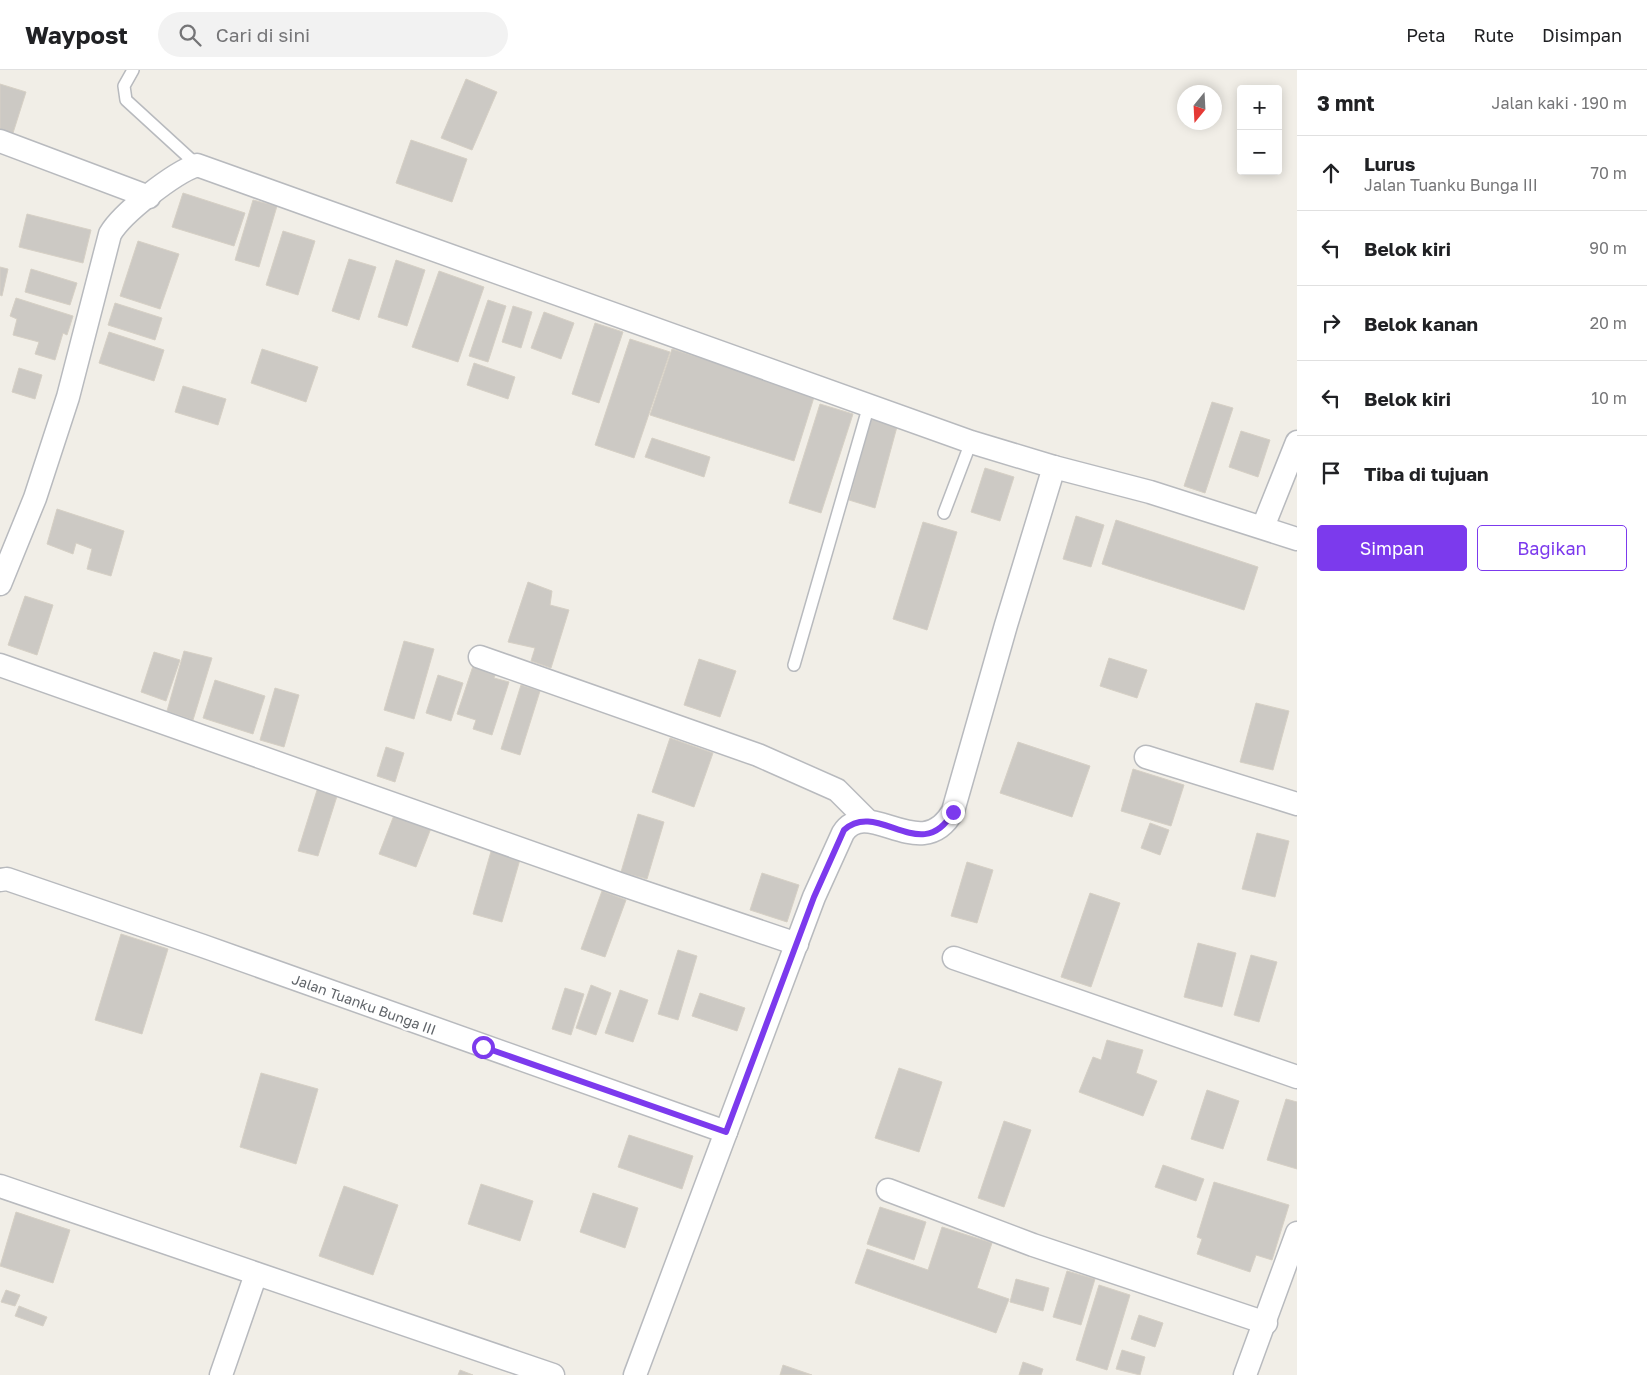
<!DOCTYPE html>
<html lang="id">
<head>
<meta charset="utf-8">
<style>
  :root { --surface:#fff; --page:#f2f2f2; --text:#202124; --muted:#757577; --line:#e0e0e0; --accent:#7c3aed }
  body { margin:0; font-family:"Golos Text",sans-serif; background:var(--page); color:var(--text) }
  .controls { position:absolute; right:15px; top:15px; display:grid; overflow:hidden; border-radius:5px; box-shadow:0 2px 12px #0003 }
  .controls button { width:45px; height:45px; display:grid; place-items:center; padding:0; border:0; border-bottom:1px solid var(--line); background:var(--surface); color:var(--text); font:25px sans-serif }
  .compass { position:absolute; left:1177px; top:15px; width:45px; height:45px; border-radius:50%; background:var(--surface); box-shadow:0 2px 12px #0003; rotate:198deg }
  .stop { position:absolute; width:15px; height:15px; margin:-11px; border:4px solid #7c3aed; border-radius:50%; background:#fff }
  .stop.end { background:#7c3aed; border-color:#fff; box-shadow:0 1px 5px #0008 }
  .list { margin:0; padding:0; list-style:none }
  h2 { display:flex; justify-content:space-between; align-items:center; height:65px; margin:0; padding:0 20px; font-size:21px }
  h2 small { font-size:16px; font-weight:400; color:var(--muted) }
  .list li { display:grid; grid-template-columns:32px 1fr auto; gap:15px; align-items:center; box-sizing:border-box; height:75px; padding:0 20px; border-top:1px solid var(--line) }
  .list b { display:block; font-size:19px; white-space:nowrap }
  .list p { margin:0; font-size:16px; white-space:nowrap; color:var(--muted) }
  .list em { font-size:16px; font-style:normal; color:var(--muted) }
  .actions { display:flex; gap:10px; padding:15px 20px }
  .actions a { flex:1; padding:11px 0; border:1px solid var(--accent); border-radius:5px; text-align:center; font-size:18px; color:var(--accent) }
  .actions .main { background:var(--accent); color:#fff }
  .icon { flex:none; width:28px; height:28px; fill:none; stroke:currentColor; stroke-width:2; stroke-linecap:round; stroke-linejoin:round }
  .map { position:relative; flex:none; width:1297px; height:1305px; overflow:hidden }
  header { display:flex; align-items:center; gap:30px; box-sizing:border-box; height:70px; padding:0 25px; background:var(--surface); border-bottom:1px solid var(--line) }
  header strong { font-size:24px }
  nav { display:flex; gap:28px; margin-inline-start:auto; font-size:18px }
  .search { width:350px; height:45px; background:var(--page); display:flex; align-items:center; gap:12px; box-sizing:border-box; padding:0 18px; border-radius:28px; color:var(--muted); font-size:19px }
  main { display:flex }
  aside { flex:1; background:var(--surface) }
  .map>svg:first-child { display:block }
  .building { fill:#ccc9c4; stroke:#d6d0c5 }
  .lines { fill:none; stroke-linecap:round; stroke-linejoin:round }
  .lane-casing { stroke:#b8babe; stroke-width:14 }
  .street-casing { stroke:#b8babe; stroke-width:25 }
  .lane { stroke:#fff; stroke-width:11 }
  .street { stroke:#fff; stroke-width:22 }
  .route { stroke:#7c3aed; stroke-width:6 }
  .labels { text-anchor:middle; dominant-baseline:central; stroke-width:5; stroke-linejoin:round; paint-order:stroke }
  .street-label { font-size:14px; fill:#5f6368; stroke:#fff }
</style>
</head>
<body>
<header>
<strong>Waypost</strong>
<div class="search"><svg class="icon" aria-label="search" viewBox="0 0 24 24"><circle cx="10" cy="10" r="6"/><path d="M15 15l6 6"/></svg>Cari di sini</div>
<nav><a>Peta</a><a>Rute</a><a>Disimpan</a></nav>
</header>
<main>
<div class="map">
<svg width="1297" height="1305" viewBox="0 0 1297 1305">
  <rect width="100%" height="100%" fill="#f1eee7"/>
  <g class="building">
    <path d="M466,9L497,22L472,80L441,68Z"/>
    <path d="M0,14L26,22L13,63L0,59Z"/>
    <path d="M411,70L467,89L452,132L396,113Z"/>
    <path d="M183,123L245,143L234,176L172,157Z"/>
    <path d="M253,130L277,136L259,197L235,190Z"/>
    <path d="M27,144L91,160L83,193L19,177Z"/>
    <path d="M283,161L315,171L298,225L266,215Z"/>
    <path d="M138,171L179,184L160,239L120,226Z"/>
    <path d="M349,189L376,197L359,250L332,241Z"/>
    <path d="M396,190L425,200L407,256L378,247Z"/>
    <path d="M0,197L8,199L2,226L0,225Z"/>
    <path d="M31,199L77,213L70,235L25,222Z"/>
    <path d="M439,201L484,217L458,292L412,277Z"/>
    <path d="M16,228L73,246L67,265L63,263L55,290L35,284L39,272L13,265L17,249L10,246Z"/>
    <path d="M488,230L506,236L488,292L469,286Z"/>
    <path d="M115,233L162,248L155,270L108,255Z"/>
    <path d="M513,236L532,242L521,278L502,272Z"/>
    <path d="M544,242L574,253L561,289L531,278Z"/>
    <path d="M595,253L623,262L599,333L572,324Z"/>
    <path d="M109,262L164,280L154,311L99,293Z"/>
    <path d="M630,269L670,282L634,388L595,375Z"/>
    <path d="M262,279L318,297L306,332L251,313Z"/>
    <path d="M672,279L815,324L794,391L650,345Z"/>
    <path d="M474,293L515,307L508,329L467,315Z"/>
    <path d="M19,298L42,305L35,329L12,322Z"/>
    <path d="M183,316L226,329L218,355L175,342Z"/>
    <path d="M1212,332L1233,338L1205,423L1184,416Z"/>
    <path d="M820,334L853,344L821,443L789,433Z"/>
    <path d="M872,346L898,353L875,438L849,430Z"/>
    <path d="M1241,361L1270,370L1258,407L1229,397Z"/>
    <path d="M652,368L710,387L704,407L645,387Z"/>
    <path d="M985,398L1014,407L1000,451L971,442Z"/>
    <path d="M57,439L124,461L111,506L87,499L92,479L76,473L73,484L47,474Z"/>
    <path d="M1076,446L1104,455L1091,497L1063,489Z"/>
    <path d="M1116,450L1258,497L1244,540L1102,494Z"/>
    <path d="M923,452L957,462L927,560L893,549Z"/>
    <path d="M528,512L552,521L550,535L569,540L551,598L531,591L535,578L508,572Z"/>
    <path d="M25,526L53,535L37,585L8,575Z"/>
    <path d="M404,571L434,579L414,649L384,640Z"/>
    <path d="M184,581L212,588L193,650L167,641Z"/>
    <path d="M154,582L180,590L166,631L141,622Z"/>
    <path d="M1109,588L1147,600L1137,628L1100,616Z"/>
    <path d="M699,589L736,601L720,647L684,635Z"/>
    <path d="M474,593L497,600L494,608L509,612L492,665L473,659L476,650L457,644Z"/>
    <path d="M438,605L463,613L451,651L426,643Z"/>
    <path d="M215,610L265,626L253,664L203,648Z"/>
    <path d="M521,615L540,621L520,685L501,679Z"/>
    <path d="M275,618L299,625L284,677L260,670Z"/>
    <path d="M1256,633L1289,641L1273,700L1240,692Z"/>
    <path d="M670,668L713,683L694,737L652,722Z"/>
    <path d="M1018,672L1090,696L1072,747L1000,723Z"/>
    <path d="M386,677L404,683L395,712L377,706Z"/>
    <path d="M1133,699L1184,715L1171,756L1121,741Z"/>
    <path d="M318,717L338,723L318,786L298,781Z"/>
    <path d="M396,740L433,753L416,797L379,784Z"/>
    <path d="M638,744L664,752L647,809L621,802Z"/>
    <path d="M1150,753L1169,760L1160,785L1141,778Z"/>
    <path d="M1257,763L1289,771L1275,827L1242,819Z"/>
    <path d="M492,778L521,786L502,852L473,844Z"/>
    <path d="M967,792L993,800L977,853L951,846Z"/>
    <path d="M762,803L799,815L787,852L750,840Z"/>
    <path d="M602,821L626,830L605,887L581,879Z"/>
    <path d="M1090,823L1120,833L1091,917L1061,907Z"/>
    <path d="M121,864L168,879L142,964L95,950Z"/>
    <path d="M1198,873L1236,883L1222,937L1184,927Z"/>
    <path d="M678,880L697,886L678,950L658,944Z"/>
    <path d="M1251,885L1277,892L1259,952L1234,945Z"/>
    <path d="M591,915L611,923L596,965L576,958Z"/>
    <path d="M565,918L584,924L571,965L552,959Z"/>
    <path d="M620,920L648,930L633,972L605,963Z"/>
    <path d="M700,923L745,938L737,961L692,946Z"/>
    <path d="M1107,970L1143,980L1136,1003L1157,1011L1143,1046L1079,1022L1093,987L1101,990Z"/>
    <path d="M899,998L942,1012L919,1082L875,1068Z"/>
    <path d="M261,1003L318,1019L296,1094L240,1077Z"/>
    <path d="M1207,1020L1239,1031L1223,1079L1191,1069Z"/>
    <path d="M1286,1029L1297,1032V1099L1267,1090Z"/>
    <path d="M1004,1051L1031,1060L1004,1137L978,1128Z"/>
    <path d="M629,1065L693,1086L682,1119L618,1097Z"/>
    <path d="M1163,1095L1204,1109L1196,1131L1155,1117Z"/>
    <path d="M1214,1112L1289,1135L1272,1190L1256,1185L1250,1202L1197,1184L1202,1169L1197,1167Z"/>
    <path d="M481,1114L533,1131L520,1171L468,1154Z"/>
    <path d="M344,1116L398,1135L373,1205L319,1186Z"/>
    <path d="M593,1123L638,1138L625,1178L580,1162Z"/>
    <path d="M880,1137L926,1152L914,1190L867,1174Z"/>
    <path d="M16,1142L70,1160L53,1213L0,1196Z"/>
    <path d="M942,1157L992,1173L977,1218L1009,1229L996,1263L855,1213L867,1179L928,1200Z"/>
    <path d="M1067,1201L1095,1209L1081,1255L1053,1247Z"/>
    <path d="M1016,1209L1049,1218L1043,1241L1010,1232Z"/>
    <path d="M1099,1215L1130,1225L1107,1300L1076,1290Z"/>
    <path d="M6,1220L20,1225L15,1236L1,1232Z"/>
    <path d="M19,1236L47,1247L43,1256L15,1246Z"/>
    <path d="M1139,1245L1163,1253L1155,1277L1131,1269Z"/>
    <path d="M1122,1280L1145,1287L1140,1305L1116,1299Z"/>
    <path d="M1023,1292L1043,1299L1041,1305H1019Z"/>
    <path d="M783,1295L812,1305H780Z"/>
    <path d="M460,1300L473,1305H458Z"/>
  </g>
  <g class="lines">
    <g class="lane-casing">
      <g id="lane">
        <path d="M133,0L124,16L126,30L197,95"/>
        <path d="M944,443L971,372"/>
        <path d="M794,595L869,335"/>
      </g>
    </g>
    <g class="street-casing">
      <g id="street">
        <path d="M0,71L149,127"/>
        <path d="M1263,457L1297,372"/>
        <path d="M0,514L35,428L68,327L110,164C122,143 174,103 197,95L971,372L1054,397"/>
        <path d="M480,587L758,685L837,720L867,750"/>
        <path d="M0,595L617,813L797,874"/>
        <path d="M1146,687L1297,734"/>
        <path d="M0,810L7,809L203,876L726,1062"/>
        <path d="M954,888L1297,1007"/>
        <path d="M0,1116L553,1305"/>
        <path d="M888,1120L1033,1175L1266,1253"/>
        <path d="M221,1305L256,1204"/>
        <path d="M635,1305L814,827L843,763C868,725 922,797 953,741L1006,555L1054,397L1150,422L1297,469"/>
        <path d="M1245,1305L1297,1163"/>
      </g>
    </g>
    <use href="#lane" class="lane"/>
    <use href="#street" class="street"/>
  </g>
  <g class="lines">
    <path class="route" d="M483,977L726,1062L814,827L844,760C878,729 922,797 953,742"/>
  </g>
  <g class="labels">
    <g class="street-label">
      <text transform="translate(364 934) rotate(20)">Jalan Tuanku Bunga III</text>
    </g>
  </g>
</svg>
<div class="controls">
<button>+</button>
<button>−</button>
</div>
<svg class="compass" viewBox="-18 -18 36 36"><path d="M0-13l5 13h-10z" fill="#e53935"/><path d="M0 13l5-13h-10z" fill="#757577"/></svg>
<div class="stop" style="left:483px;top:977px"></div>
<div class="stop end" style="left:953px;top:742px"></div>
</div>
<aside>
<h2>3 mnt<small>Jalan kaki · 190 m</small></h2>
<ul class="list">
<li><svg class="icon" aria-label="ahead" viewBox="0 0 24 24"><path d="M12 20V5M6 11l6-6 6 6"/></svg><div><b>Lurus</b><p>Jalan Tuanku Bunga III</p></div><em>70 m</em></li>
<li><svg class="icon" aria-label="left" viewBox="0 0 24 24"><path d="M17 20v-9H6M10 6l-5 5 5 5"/></svg><div><b>Belok kiri</b></div><em>90 m</em></li>
<li><svg class="icon" aria-label="right" viewBox="0 0 24 24"><path d="M7 20v-9h11M14 6l5 5-5 5"/></svg><div><b>Belok kanan</b></div><em>20 m</em></li>
<li><svg class="icon" aria-label="left" viewBox="0 0 24 24"><path d="M17 20v-9H6M10 6l-5 5 5 5"/></svg><div><b>Belok kiri</b></div><em>10 m</em></li>
<li><svg class="icon" aria-label="arrive" viewBox="0 0 24 24"><path d="M6 21V4h12l-3 4 3 4H6"/></svg><div><b>Tiba di tujuan</b></div></li>
</ul>
<div class="actions"><a class="main">Simpan</a><a>Bagikan</a></div>
</aside>
</main>
</body>
</html>
